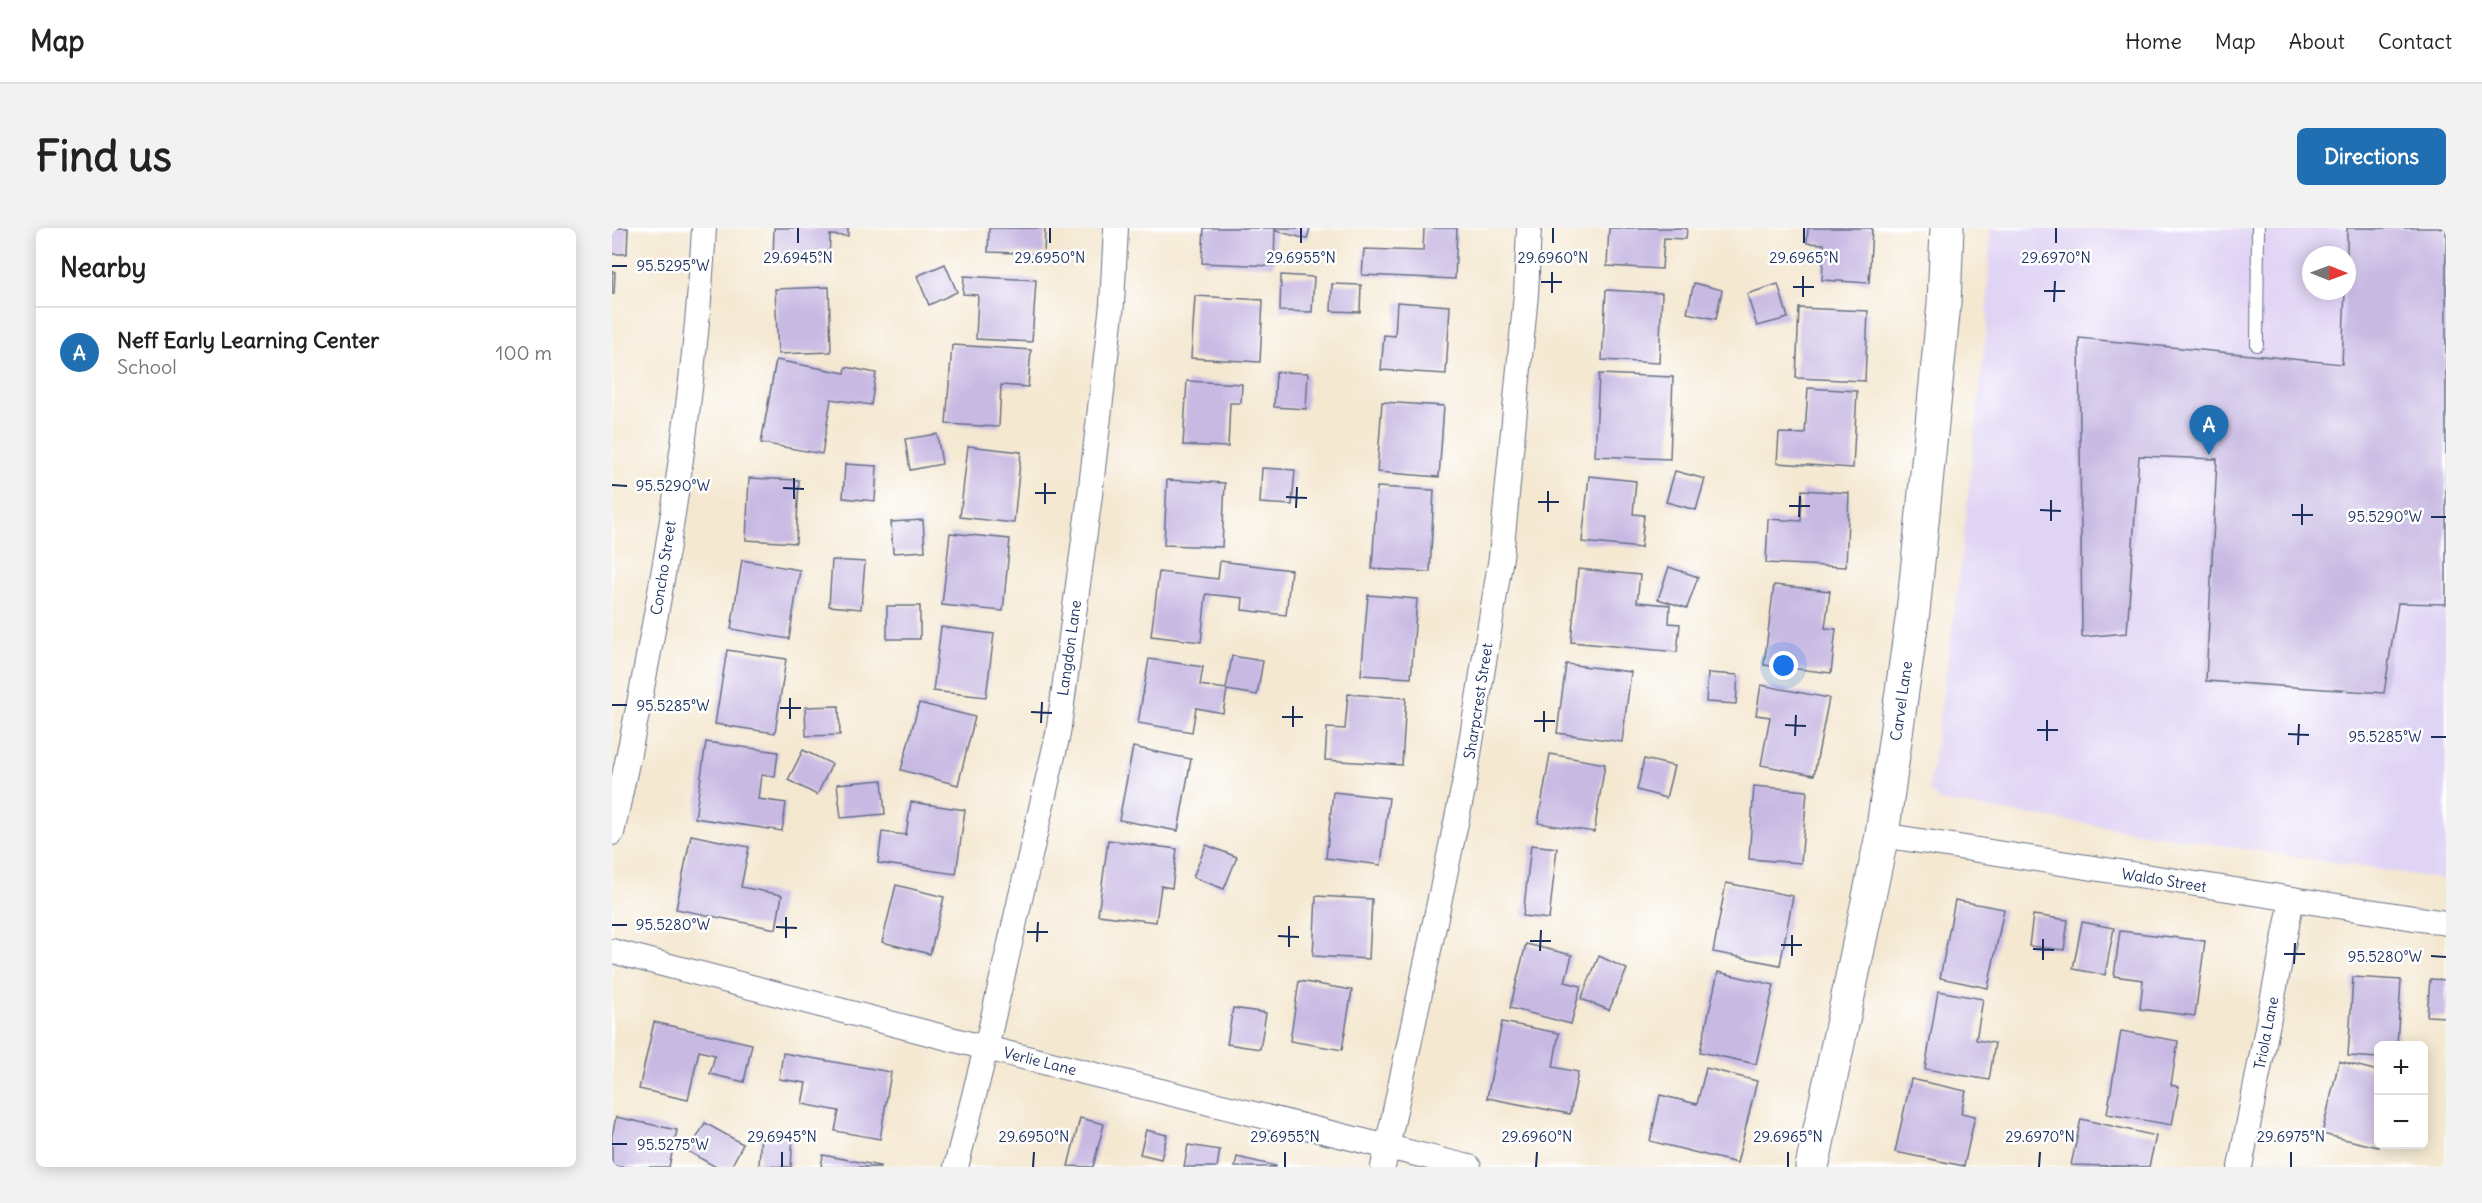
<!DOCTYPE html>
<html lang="en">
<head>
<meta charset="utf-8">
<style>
  :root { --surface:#fff; --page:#f2f2f2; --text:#222; --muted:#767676; --line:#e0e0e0; --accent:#1f6fb2 }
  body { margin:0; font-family:Delius,sans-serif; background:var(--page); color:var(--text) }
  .controls { position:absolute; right:18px; bottom:18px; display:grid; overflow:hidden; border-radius:9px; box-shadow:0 3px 15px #0003 }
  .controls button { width:54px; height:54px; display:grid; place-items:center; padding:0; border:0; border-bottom:2px solid var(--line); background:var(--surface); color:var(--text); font:30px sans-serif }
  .compass { position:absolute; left:1690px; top:18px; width:54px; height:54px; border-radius:50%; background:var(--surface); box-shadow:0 3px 15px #0003; rotate:91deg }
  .you { position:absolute; left:1172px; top:438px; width:21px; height:21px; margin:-15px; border:4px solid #fff; border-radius:50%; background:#1a73e8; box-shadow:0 0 0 9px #1a73e833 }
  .badge { display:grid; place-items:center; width:39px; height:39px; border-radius:50%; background:var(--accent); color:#fff; font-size:20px; font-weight:700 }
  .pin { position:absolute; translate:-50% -50px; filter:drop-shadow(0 2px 3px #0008) }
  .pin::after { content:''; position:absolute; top:32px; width:21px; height:18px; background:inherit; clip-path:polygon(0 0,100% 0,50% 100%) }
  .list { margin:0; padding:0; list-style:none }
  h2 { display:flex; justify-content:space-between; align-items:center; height:78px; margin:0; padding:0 24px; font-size:26px }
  h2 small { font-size:20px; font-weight:400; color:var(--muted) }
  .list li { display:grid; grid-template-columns:39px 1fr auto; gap:18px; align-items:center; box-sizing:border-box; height:90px; padding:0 24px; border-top:2px solid var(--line) }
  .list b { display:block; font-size:22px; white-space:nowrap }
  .list p { margin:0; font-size:20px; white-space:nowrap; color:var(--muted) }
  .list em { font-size:20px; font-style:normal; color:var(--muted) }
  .map { position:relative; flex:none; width:1834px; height:939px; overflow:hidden; border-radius:9px }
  header { display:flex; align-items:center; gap:36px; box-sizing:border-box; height:84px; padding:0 30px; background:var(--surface); border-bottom:2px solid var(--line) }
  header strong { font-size:28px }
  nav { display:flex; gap:33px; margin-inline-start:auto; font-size:21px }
  .intro { display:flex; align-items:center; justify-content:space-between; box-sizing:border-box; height:144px; padding:0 36px }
  h1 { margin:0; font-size:42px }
  .button { padding:15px 27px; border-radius:9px; background:var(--accent); color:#fff; font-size:21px; font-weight:700 }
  main { display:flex; gap:36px; padding:0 36px }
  aside { flex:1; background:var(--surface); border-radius:9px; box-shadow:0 3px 15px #0003 }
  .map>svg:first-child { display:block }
  .built { fill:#e0d4f4; fill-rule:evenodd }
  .building { fill:#c8b9e3 }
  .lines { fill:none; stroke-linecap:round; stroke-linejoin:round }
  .lane-casing { stroke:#677086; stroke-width:14 }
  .street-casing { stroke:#677086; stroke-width:26 }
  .secondary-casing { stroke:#677086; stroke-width:35 }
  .lane { stroke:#fff; stroke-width:12 }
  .street { stroke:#fff; stroke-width:24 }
  .secondary { stroke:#fff; stroke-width:33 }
  .ticks { fill:none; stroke:#1b2f5e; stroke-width:2 }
  .labels { text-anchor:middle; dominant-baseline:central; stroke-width:5; stroke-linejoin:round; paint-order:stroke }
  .street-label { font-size:15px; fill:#1b2f5e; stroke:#fff }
  .ticks-label { font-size:15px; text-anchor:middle; fill:#1b2f5e; stroke:#fff; stroke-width:5; stroke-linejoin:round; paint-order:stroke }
</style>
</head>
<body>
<header>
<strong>Map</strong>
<nav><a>Home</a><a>Map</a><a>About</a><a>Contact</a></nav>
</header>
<div class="intro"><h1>Find us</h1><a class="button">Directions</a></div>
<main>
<aside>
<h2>Nearby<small></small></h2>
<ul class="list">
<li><span class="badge">A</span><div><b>Neff Early Learning Center</b><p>School</p></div><em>100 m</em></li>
</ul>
</aside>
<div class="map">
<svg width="1834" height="939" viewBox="0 0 1834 939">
  <rect width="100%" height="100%" fill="#fff"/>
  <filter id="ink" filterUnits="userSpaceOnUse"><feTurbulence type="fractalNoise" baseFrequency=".0167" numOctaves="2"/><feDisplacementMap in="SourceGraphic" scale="12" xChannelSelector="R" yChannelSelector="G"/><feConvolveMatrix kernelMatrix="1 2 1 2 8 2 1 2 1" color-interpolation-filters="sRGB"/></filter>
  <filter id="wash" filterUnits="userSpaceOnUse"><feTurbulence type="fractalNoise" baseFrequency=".008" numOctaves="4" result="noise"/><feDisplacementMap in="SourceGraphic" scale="24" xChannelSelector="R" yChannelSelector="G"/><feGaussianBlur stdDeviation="1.35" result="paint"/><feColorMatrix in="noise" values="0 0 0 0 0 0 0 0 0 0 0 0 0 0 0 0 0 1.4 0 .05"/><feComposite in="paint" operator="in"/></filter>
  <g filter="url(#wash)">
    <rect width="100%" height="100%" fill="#f4e8d1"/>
    <path class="built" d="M1378,0H1834V652L1327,573L1317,561L1346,359L1375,95ZM1699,27H1735V63H1699Z"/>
    <g id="blocks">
      <g class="building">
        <path d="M0,0H16L15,26H0Z"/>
        <path d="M162,0H236V8L218,7L217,35L161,32Z"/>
        <path d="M377,0H433L432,26L376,24Z"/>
        <path d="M592,0H663L662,38L590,35Z"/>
        <path d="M664,0H698L695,11L664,3Z"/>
        <path d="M812,0H845L843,51L750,47L752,21L811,23Z"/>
        <path d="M997,0H1075L1074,11L1052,10L1050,41L995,38Z"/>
        <path d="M1196,0H1260L1257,55L1210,52L1212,16L1195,15Z"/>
        <path d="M1735,0H1834V376L1786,375L1772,465L1594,453L1605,231L1527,228L1515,405L1470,409L1467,110L1730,136L1733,63H1735Z"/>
        <path d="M333,36L345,64L317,77L305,48Z"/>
        <path d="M0,44H3L2,66H0Z"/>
        <path d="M669,47L702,49L700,84L668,83Z"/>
        <path d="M352,48L424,52L420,114L364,111L366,67L351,66Z"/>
        <path d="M1082,55L1110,62L1104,91L1075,85Z"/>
        <path d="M720,56L749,57L748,84L719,83Z"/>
        <path d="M1166,56L1176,90L1145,98L1135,66Z"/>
        <path d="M217,59L219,124L166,126L163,61Z"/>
        <path d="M994,62L1050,65L1047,135L990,132Z"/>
        <path d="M583,68L651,72L648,134L579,130Z"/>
        <path d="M785,74L838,78L834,146L769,142L772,107L783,108Z"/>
        <path d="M1187,80L1256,83L1253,153L1184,150Z"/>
        <path d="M340,117L419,122L416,159L389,157L387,199L334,196Z"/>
        <path d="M164,132L233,145L234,139L264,145L259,177L219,171L210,226L149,215Z"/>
        <path d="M664,144L696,145L694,181L662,179Z"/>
        <path d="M987,146L1061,149L1058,231L983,228Z"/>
        <path d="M575,153L630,156L629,175H618L616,219L571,217Z"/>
        <path d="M1196,160L1245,163L1241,240L1165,235L1167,205L1193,206Z"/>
        <path d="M770,174L832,178L827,249L765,244Z"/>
        <path d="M325,206L330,236L298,242L293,211Z"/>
        <path d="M356,218L409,224L402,295L348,289Z"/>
        <path d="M233,236L265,238L263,273L231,270Z"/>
        <path d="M650,240L683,242L680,277L648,275Z"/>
        <path d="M1063,243L1093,251L1084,282L1054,274Z"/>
        <path d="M977,248L1024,253L1021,286L1032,287L1029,320L970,314Z"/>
        <path d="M137,250L187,252L184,315L134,312Z"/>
        <path d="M555,252L613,255L610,319L552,317Z"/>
        <path d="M765,259L822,262L818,344L760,341Z"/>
        <path d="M1190,262L1237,265L1234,339L1154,335L1156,291L1189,293Z"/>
        <path d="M311,292L313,323L281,325L279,294Z"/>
        <path d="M338,305L398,311L391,383L330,377Z"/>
        <path d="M130,332L188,342L177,411L119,401Z"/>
        <path d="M220,332L253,334L249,381L217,378Z"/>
        <path d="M608,333L679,342L674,387L630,382L631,370L594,366L589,414L539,408L547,344L606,351Z"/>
        <path d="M1057,339L1086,349L1075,380L1046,371Z"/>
        <path d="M966,341L1028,347L1025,374L1058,377L1057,395L1068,396L1065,424L959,414Z"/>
        <path d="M1162,357L1218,363L1213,400L1224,401L1219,445L1152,437Z"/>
        <path d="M756,367L805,371L799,450L749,447Z"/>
        <rect x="275" y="378" width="33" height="33"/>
        <path d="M329,399L382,406L374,469L321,463Z"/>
        <path d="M115,422L174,431L163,505L103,496Z"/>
        <path d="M620,428L651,433L645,467L615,462L611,485L584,480L580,504L526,495L537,431L591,439L588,457L614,461Z"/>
        <path d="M954,436L1019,444L1010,514L945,505Z"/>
        <path d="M1096,445L1126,447L1124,476L1094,474Z"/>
        <path d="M1149,457L1217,470L1202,547L1149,537L1158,489L1144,487Z"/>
        <path d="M736,466L794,470L790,537L713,532L715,500L733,501Z"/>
        <path d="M307,475L363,489L346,557L289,542Z"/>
        <path d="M227,478L228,507L194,508L193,479Z"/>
        <path d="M94,514L166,524L163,549L149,547L146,571L174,575L170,603L83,590Z"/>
        <path d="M521,519L579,531L566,603L507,592Z"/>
        <path d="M191,522L220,536L205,567L176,552Z"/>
        <path d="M938,526L993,536L982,604L926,595Z"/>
        <path d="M1032,531L1062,538L1054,570L1025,562Z"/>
        <path d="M270,552L273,586L229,590L225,556Z"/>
        <path d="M1142,558L1195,563L1189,635L1137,631Z"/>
        <path d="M721,564L777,570L769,637L714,630Z"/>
        <path d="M299,574L353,582L344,646L266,635L270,604L294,607Z"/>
        <path d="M79,607L137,619L129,659L170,667L164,701L64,681Z"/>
        <path d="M496,612L565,621L560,660L549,658L544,694L486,687Z"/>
        <path d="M594,617L625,629L612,661L581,649Z"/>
        <path d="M919,617L945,620L937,691L911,688Z"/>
        <path d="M1114,655L1181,668L1168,737L1101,724Z"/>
        <path d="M284,657L332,669L318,726L270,714Z"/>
        <path d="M704,668L760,671L757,731L701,728Z"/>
        <path d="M1343,672L1392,681L1376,760L1328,750Z"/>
        <path d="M1421,687L1456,692L1452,722L1417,718Z"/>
        <path d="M1470,694L1502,700L1493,747L1461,741Z"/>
        <path d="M1508,703L1593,713L1583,788L1528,781L1531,752L1502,748Z"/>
        <path d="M914,716L960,727L953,754L969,758L959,796L898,780Z"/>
        <path d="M987,728L1015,741L997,782L969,771Z"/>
        <path d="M1106,744L1162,757L1144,836L1088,824Z"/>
        <path d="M1741,749L1789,752L1785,818H1766V830L1736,828Z"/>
        <path d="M1818,751L1834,752V789L1815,788Z"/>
        <path d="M687,753L740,762L730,822L678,813Z"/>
        <path d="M1326,763L1371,771L1364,812L1383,815L1377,852L1313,841Z"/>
        <path d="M621,780L654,785L648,821L615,816Z"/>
        <path d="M42,794L140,816L132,854L98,846L103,827L87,823L76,872L27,861Z"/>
        <path d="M890,794L947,805L941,839L966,844L958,886L875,870Z"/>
        <path d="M1509,803L1566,813L1559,857L1567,859L1560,897L1495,886Z"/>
        <path d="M171,825L279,844L268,911L223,903L227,883L190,876L194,855L167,851Z"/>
        <path d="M1727,833L1766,843V919L1710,906Z"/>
        <path d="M1094,840L1145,853L1125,935L1038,913L1048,867L1085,876Z"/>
        <path d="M1299,851L1354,863L1349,885L1363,888L1352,938L1283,924Z"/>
        <path d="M4,889L65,902L57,939H0V908Z"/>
        <path d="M468,890L492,896L481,939L456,938Z"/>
        <path d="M1469,891L1544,908L1537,939L1459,937Z"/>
        <path d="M93,895L131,916L119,939H104L77,924Z"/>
        <path d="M534,902L555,907L549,931L528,926Z"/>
        <path d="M149,905L181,907L179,939L147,938Z"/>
        <path d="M576,917L608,922L605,939H572Z"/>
        <path d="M211,927L268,938V939H209Z"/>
        <path d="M625,929L664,938V939H623Z"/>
      </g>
    </g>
  </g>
  <g filter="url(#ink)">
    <use href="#blocks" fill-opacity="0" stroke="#677086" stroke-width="1.5"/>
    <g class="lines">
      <g class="lane-casing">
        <path id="lane" d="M1645,117L1646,0"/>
      </g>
      <g class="street-casing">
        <g id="street">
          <path d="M0,605C43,407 81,203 92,0"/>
          <path d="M1270,607L1834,695"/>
          <path d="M0,723L374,820L857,939"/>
          <path d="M344,939L374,820L446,506L478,267L500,76L504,0"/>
          <path d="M771,939L852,557L889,329L914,66L917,0"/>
          <path d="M1628,939L1680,671"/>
        </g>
      </g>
      <g class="secondary-casing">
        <path id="secondary" d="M1200,939L1270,607L1301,384L1332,76L1335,0"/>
      </g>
      <use href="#lane" class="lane"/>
      <use href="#street" class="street"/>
      <use href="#secondary" class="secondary"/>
    </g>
  </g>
  <path class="ticks" d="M186,15V0M438,15V0M689,15V0M941,15V0M1192,15V0M1444,15V0M0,38H15M929,54H950M1181,59H1202M1432,63H1453M940,65V44M1191,69V48M1442,74L1443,53M0,257L15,258M171,260L192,261M423,265H444M674,269L695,270M182,271V250M926,274H947M433,276V255M1177,278H1198M684,280L685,259M1428,282L1449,283M936,284V263M1680,287H1701M1187,289L1188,268M1819,289H1834M1439,293V272M1690,297V276M0,477H15M168,480H189M419,484L440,485M670,489H691M178,491V470M922,493H943M429,495L430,474M1173,497L1194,498M681,499V478M1425,502H1446M932,504V483M1676,506L1697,507M1183,508L1184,487M1819,509H1834M1435,513V492M1686,517L1687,496M0,697H15M164,699L185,700M415,704H436M666,708L687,709M174,710V689M918,713H939M425,714L426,694M1169,717H1190M677,719V698M1421,721L1442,722M928,723L929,702M1672,726H1693M1180,728V707M1819,728L1834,729M1431,732V711M1682,736L1683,715M0,916H15M170,939V924M421,939L422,924M673,939V924M924,939L925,924M1176,939V924M1427,939L1428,924M1679,939V924"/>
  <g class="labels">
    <g class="street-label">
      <text transform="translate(51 340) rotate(-81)">Concho Street</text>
      <text transform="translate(457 420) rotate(-82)">Langdon Lane</text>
      <text transform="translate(866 473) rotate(-81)">Sharpcrest Street</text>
      <text transform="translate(1289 473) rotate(-82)">Carvel Lane</text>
      <text transform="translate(1552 652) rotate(9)">Waldo Street</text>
      <text transform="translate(1654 805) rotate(-79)">Triola Lane</text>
      <text transform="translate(428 833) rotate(14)">Verlie Lane</text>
    </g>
  </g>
  <g class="ticks-label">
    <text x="186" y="35">29.6945°N</text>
    <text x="438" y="35">29.6950°N</text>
    <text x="689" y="35">29.6955°N</text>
    <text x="941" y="35">29.6960°N</text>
    <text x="1192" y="35">29.6965°N</text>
    <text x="1444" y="35">29.6970°N</text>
    <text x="61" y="43">95.5295°W</text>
    <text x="61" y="263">95.5290°W</text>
    <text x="1773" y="294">95.5290°W</text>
    <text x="61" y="483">95.5285°W</text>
    <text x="1773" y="514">95.5285°W</text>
    <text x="61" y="702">95.5280°W</text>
    <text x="1773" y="734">95.5280°W</text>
    <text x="170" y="914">29.6945°N</text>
    <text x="422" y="914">29.6950°N</text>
    <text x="673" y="914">29.6955°N</text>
    <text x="925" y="914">29.6960°N</text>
    <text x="1176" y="914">29.6965°N</text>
    <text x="1428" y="914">29.6970°N</text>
    <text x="1679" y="914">29.6975°N</text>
    <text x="61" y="922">95.5275°W</text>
  </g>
</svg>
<div class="controls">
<button>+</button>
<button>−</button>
</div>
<svg class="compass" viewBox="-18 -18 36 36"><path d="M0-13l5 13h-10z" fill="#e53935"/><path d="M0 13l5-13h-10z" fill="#767676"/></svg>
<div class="you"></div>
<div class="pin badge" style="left:1597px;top:227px">A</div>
</div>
</main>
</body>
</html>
